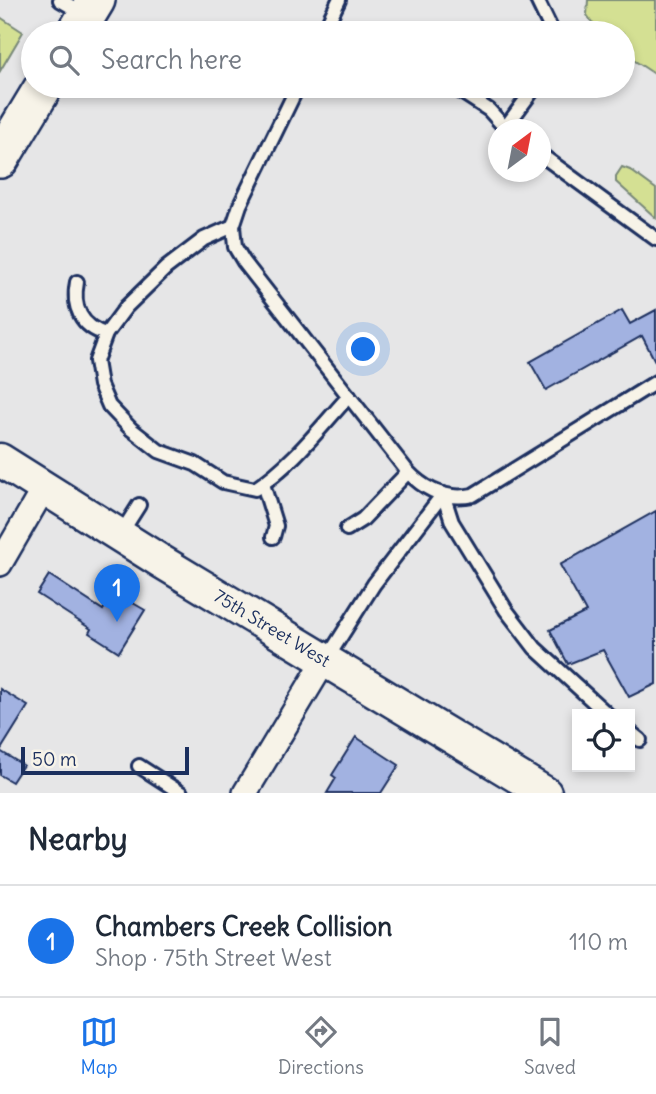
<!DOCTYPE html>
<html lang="en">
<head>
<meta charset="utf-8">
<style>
  :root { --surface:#fff; --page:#f2f2f3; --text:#1f2937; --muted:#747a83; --line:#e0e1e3; --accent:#1a73e8 }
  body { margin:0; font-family:Delius,sans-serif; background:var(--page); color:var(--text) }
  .controls { position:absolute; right:21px; bottom:21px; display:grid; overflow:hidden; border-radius:0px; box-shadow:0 4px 10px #0003 }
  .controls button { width:63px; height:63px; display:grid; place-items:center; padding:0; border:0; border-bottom:2px solid var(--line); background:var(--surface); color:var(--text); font:35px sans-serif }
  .compass { position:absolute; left:488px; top:119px; width:63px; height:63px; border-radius:50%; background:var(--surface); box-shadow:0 4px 10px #0003; rotate:32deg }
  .scale { position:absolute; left:21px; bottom:18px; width:168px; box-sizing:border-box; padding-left:7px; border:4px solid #1b2f5e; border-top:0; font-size:19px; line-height:24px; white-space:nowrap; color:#1b2f5e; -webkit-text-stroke:5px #f7f3e8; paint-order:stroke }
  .you { position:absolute; left:364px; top:350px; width:24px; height:24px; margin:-18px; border:5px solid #fff; border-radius:50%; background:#1a73e8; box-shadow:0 0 0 10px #1a73e833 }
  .badge { display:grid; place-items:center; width:46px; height:46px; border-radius:50%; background:var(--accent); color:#fff; font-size:23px; font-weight:700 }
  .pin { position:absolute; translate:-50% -58px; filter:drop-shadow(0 2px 4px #0008) }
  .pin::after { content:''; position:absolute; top:37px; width:24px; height:21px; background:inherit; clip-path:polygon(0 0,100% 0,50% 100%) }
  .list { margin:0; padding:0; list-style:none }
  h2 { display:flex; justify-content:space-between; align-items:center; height:91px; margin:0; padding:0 28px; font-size:30px }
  h2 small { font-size:23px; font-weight:400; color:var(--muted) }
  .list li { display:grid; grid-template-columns:46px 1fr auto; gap:21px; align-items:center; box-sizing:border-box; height:112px; padding:0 28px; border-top:2px solid var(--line) }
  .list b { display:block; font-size:26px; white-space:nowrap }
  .list p { margin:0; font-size:23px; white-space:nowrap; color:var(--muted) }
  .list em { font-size:23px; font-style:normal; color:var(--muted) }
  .icon { flex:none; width:38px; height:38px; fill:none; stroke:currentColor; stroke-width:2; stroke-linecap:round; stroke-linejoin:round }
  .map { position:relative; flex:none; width:656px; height:793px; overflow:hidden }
  .search { position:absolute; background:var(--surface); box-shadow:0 4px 10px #0003; left:21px; right:21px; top:21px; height:77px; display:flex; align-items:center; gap:18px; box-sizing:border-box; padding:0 24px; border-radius:38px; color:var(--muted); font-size:26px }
  .sheet { height:203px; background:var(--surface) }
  nav { display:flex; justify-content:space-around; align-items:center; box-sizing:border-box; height:98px; border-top:2px solid var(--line); background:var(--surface); font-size:19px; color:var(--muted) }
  nav a { display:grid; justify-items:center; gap:4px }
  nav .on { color:var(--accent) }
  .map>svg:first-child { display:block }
  .green { fill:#d4e093; stroke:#788878; stroke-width:2 }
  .building { fill:#a2b2e1; stroke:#1b2f5e; stroke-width:2 }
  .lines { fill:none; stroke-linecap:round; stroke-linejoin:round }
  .lane-casing { stroke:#1b2f5e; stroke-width:18 }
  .street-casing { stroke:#1b2f5e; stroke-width:28 }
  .secondary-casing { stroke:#1b2f5e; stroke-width:37 }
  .primary-casing { stroke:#1b2f5e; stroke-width:42 }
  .lane { stroke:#f7f3e8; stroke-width:12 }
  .street { stroke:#f7f3e8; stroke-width:23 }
  .secondary { stroke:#f7f3e8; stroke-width:32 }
  .primary { stroke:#f7f3e8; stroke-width:37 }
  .labels { text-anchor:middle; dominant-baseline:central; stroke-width:7; stroke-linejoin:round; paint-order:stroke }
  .street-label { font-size:18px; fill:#1b2f5e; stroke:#f7f3e8 }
</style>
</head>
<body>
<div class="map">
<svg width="656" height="793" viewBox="0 0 656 793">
  <rect width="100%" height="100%" fill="#e6e6e7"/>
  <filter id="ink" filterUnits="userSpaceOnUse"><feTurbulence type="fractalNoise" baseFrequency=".0143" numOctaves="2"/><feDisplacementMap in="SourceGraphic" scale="14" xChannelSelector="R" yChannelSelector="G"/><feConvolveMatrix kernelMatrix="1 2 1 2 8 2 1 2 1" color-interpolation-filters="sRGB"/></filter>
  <g filter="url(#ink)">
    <g class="green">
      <path d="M588,0H656V75L623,53V33H600L598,31L587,15Z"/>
      <path d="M0,17L23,32L0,71Z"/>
      <path d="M622,167L630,170L656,189V218L616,182V176Z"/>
    </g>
    <g class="building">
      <path d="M622,310L630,324L656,310V363L642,336L546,390L530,362Z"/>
      <path d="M656,511V684L629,697L603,650L568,664L550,630L586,612L560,565Z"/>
      <path d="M49,575L103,610L114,592L145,610L119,652L89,633L91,629L37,594Z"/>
      <path d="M0,689L28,706L0,751L23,765L12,782L0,775Z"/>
      <path d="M356,737L399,765L381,793H327L336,778L332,775Z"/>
    </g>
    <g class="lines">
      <g class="lane-casing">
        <g id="lane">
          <path d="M60,0L84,14"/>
          <path d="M537,0L553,33"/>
          <path d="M323,33L339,0"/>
          <path d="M298,86L240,205L233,226L235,247L244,262L408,472C426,491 448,500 473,495L656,382"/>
          <path d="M452,86L489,110L507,130"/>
          <path d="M505,128L536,86"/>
          <path d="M540,154L656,239"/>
          <path d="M233,226L204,239L166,268L126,307L106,334L96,361L100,385L109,406L131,429L159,451L195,464L223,482L255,489C291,466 320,428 349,396"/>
          <path d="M77,282C72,307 81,327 106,334"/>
          <path d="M263,484L276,526L273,537"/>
          <path d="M443,494L452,522L506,610L535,648L607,714"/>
          <path d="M347,529L363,519L408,472"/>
          <path d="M120,535L139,505"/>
          <path d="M326,660L374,584L443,494"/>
          <path d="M630,732L640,740"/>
          <path d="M139,766L181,793"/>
        </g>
      </g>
      <g class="street-casing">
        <g id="street">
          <path d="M0,564L44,488"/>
          <path d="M245,793L325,660"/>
        </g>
      </g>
      <g class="secondary-casing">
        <path id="secondary" d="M0,460L162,562L545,793"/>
      </g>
      <g class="primary-casing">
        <g id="primary">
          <path d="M76,33L96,0"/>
          <path d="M0,159L44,86"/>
        </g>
      </g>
      <use href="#lane" class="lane"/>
      <use href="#street" class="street"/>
      <use href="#secondary" class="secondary"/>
      <use href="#primary" class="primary"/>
    </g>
  </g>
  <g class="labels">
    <g class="street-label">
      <text transform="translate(272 628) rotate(31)">75th Street West</text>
    </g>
  </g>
</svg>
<div class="controls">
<button><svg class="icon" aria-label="locate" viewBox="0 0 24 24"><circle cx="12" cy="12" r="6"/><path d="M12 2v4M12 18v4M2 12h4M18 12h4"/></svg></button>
</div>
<svg class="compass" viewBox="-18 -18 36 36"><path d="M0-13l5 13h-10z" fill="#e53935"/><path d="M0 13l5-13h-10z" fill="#747a83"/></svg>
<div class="scale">50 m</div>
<div class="you"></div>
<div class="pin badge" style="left:117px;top:622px">1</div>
<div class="search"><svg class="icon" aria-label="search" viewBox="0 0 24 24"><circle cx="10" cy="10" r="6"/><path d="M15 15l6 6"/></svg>Search here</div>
</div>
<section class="sheet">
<h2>Nearby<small></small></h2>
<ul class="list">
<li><span class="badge">1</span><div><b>Chambers Creek Collision</b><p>Shop · 75th Street West</p></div><em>110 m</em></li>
</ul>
</section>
<nav>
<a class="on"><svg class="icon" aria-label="map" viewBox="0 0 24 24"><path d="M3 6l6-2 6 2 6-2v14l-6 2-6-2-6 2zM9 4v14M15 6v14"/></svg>Map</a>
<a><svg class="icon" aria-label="directions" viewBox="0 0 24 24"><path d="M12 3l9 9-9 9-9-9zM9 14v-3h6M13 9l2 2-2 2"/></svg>Directions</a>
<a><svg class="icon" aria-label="saved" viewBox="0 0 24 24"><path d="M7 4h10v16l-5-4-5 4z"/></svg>Saved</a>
</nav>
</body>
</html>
